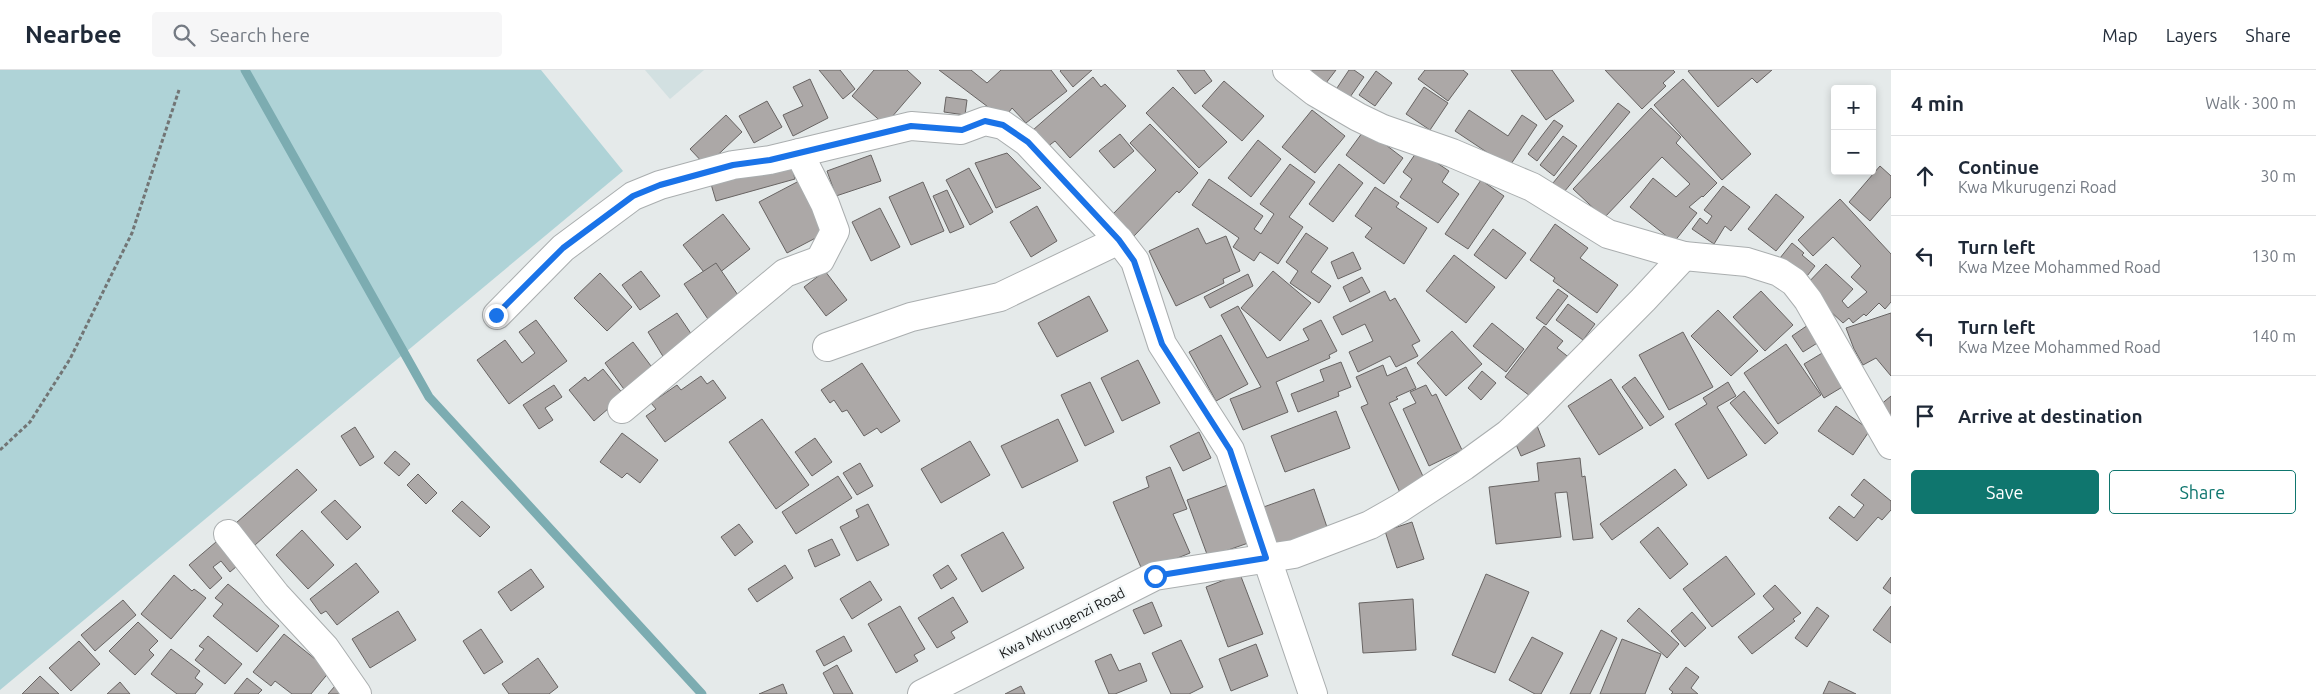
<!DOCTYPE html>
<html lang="en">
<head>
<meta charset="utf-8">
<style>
  :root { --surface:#fff; --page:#f6f6f7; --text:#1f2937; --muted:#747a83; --line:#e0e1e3; --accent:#0f766e }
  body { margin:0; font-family:Ubuntu,sans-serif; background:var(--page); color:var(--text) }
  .controls { position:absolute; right:15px; top:15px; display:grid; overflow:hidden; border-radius:5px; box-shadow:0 2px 8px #0003 }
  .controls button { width:45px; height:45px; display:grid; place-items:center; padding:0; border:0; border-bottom:1px solid var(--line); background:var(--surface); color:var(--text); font:25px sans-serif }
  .stop { position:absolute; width:15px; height:15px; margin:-11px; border:4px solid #1a73e8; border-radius:50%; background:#fff }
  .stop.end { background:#1a73e8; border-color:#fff; box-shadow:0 1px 5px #0008 }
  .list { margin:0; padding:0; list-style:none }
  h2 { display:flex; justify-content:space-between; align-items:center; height:65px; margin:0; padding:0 20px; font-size:21px }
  h2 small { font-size:16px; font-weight:400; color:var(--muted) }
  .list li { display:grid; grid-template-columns:32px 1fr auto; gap:15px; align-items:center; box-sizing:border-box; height:80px; padding:0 20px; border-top:1px solid var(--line) }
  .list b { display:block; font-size:19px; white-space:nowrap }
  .list p { margin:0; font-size:16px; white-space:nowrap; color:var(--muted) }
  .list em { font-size:16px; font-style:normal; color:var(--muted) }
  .actions { display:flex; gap:10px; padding:15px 20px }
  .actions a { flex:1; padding:11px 0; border:1px solid var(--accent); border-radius:5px; text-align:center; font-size:18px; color:var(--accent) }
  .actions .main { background:var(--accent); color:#fff }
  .icon { flex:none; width:28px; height:28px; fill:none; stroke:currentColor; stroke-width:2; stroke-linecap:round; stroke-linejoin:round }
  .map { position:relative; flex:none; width:1891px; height:624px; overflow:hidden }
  header { display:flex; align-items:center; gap:30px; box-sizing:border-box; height:70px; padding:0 25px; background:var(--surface); border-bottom:1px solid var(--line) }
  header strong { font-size:24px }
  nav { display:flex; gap:28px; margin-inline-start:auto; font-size:18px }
  .search { width:350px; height:45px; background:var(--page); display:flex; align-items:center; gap:12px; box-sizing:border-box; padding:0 18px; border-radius:5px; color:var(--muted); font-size:19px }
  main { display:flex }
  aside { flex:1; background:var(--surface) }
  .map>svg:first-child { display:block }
  .built { fill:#d2e0e1 }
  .green { fill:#afd3d7 }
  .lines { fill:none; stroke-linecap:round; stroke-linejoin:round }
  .stream { stroke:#7cacb1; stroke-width:9 }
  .building { fill:#aca8a7; stroke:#686463 }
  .minor-casing { stroke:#aaaeaf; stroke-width:30 }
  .path { stroke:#727575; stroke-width:3; stroke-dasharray:4 2.5; stroke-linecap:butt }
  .minor { stroke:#fff; stroke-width:28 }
  .route { stroke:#1a73e8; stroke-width:6 }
  .labels { text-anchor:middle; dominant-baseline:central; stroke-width:4.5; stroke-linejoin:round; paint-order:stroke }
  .street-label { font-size:14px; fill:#131414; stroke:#f2f7f8 }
</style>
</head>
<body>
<header>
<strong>Nearbee</strong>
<div class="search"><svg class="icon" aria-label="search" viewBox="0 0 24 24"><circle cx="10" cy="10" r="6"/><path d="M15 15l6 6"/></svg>Search here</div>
<nav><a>Map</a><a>Layers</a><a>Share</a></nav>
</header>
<main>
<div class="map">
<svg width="1891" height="624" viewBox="0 0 1891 624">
  <rect width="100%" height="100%" fill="#e5eaea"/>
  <path class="built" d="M645,0H704L670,29Z"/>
  <path class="green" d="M0,0H541L623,101L0,620Z"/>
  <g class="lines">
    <path class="stream" d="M245,0L429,327L702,624"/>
  </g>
  <g class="building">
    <path d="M819,0H840L855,19L843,29Z"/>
    <path d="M874,0H907L921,13L885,55L852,26Z"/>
    <path d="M939,0H971L987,13L1001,0H1051L1067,21L1026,53L1012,38L1004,49Z"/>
    <path d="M1061,0H1092L1073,17L1060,1Z"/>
    <path d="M1177,0H1204L1212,11L1195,24Z"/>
    <path d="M1309,0H1336L1326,13Z"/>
    <path d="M1349,0H1354L1364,7L1348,30L1335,21Z"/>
    <path d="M1425,0H1463L1468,4L1448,31L1418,9Z"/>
    <path d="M1511,0H1552L1574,31L1546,50Z"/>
    <path d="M1605,0H1673L1675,2L1663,13L1666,16L1642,39Z"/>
    <path d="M1690,0H1772L1757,13L1752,8L1718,37L1688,1Z"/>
    <path d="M1376,1L1392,13L1375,36L1359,25Z"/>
    <path d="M1093,7L1101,17L1105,14L1126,36L1070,88L1055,71L1047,77L1033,60Z"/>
    <path d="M810,9L828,48L793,66L783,45L803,36L793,17Z"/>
    <path d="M1683,9L1751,84L1722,110L1654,35Z"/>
    <path d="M1224,11L1264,46L1242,71L1202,36Z"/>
    <path d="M1173,17L1227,72L1199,98L1146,43Z"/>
    <path d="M1424,17L1448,33L1430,60L1406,44Z"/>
    <path d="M946,27L967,30L965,45L944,42Z"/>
    <path d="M767,31L782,57L754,73L739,46Z"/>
    <path d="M1618,33L1630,42L1564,122L1553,113Z"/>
    <path d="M1651,38L1681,67L1676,73L1717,113L1703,127L1702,126L1689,137L1697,143L1674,172L1630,137L1653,108L1676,127L1690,114L1662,87L1604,148L1573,119Z"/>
    <path d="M1312,40L1345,66L1315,103L1282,77Z"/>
    <path d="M1469,40L1508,66L1522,45L1537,55L1509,97L1455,61Z"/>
    <path d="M726,45L742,62L706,96L690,79Z"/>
    <path d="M1554,50L1563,56L1537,91L1528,84Z"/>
    <path d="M1150,54L1198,103L1179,123L1177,121L1134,166L1112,145L1156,100L1130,73Z"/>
    <path d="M1365,59L1403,88L1384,114L1346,85Z"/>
    <path d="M1120,64L1134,81L1114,98L1099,81Z"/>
    <path d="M1563,66L1577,76L1554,106L1540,95Z"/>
    <path d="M1258,70L1281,89L1251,127L1228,108Z"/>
    <path d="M1418,80L1449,101L1442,112L1459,124L1438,153L1400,127L1412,109L1403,102Z"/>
    <path d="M1007,83L1041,118L996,138L975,93Z"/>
    <path d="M871,85L881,111L836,126L827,101Z"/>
    <path d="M790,91L795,109L716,131L711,114Z"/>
    <path d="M1290,94L1315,112L1289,147L1303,157L1278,194L1260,182L1254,191L1233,177L1239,168L1192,135L1209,109L1263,146L1254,159L1261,164L1274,144L1260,134Z"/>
    <path d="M1339,94L1363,113L1333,152L1309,134Z"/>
    <path d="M1880,96L1891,106V127L1870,151L1849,132Z"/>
    <path d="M969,98L993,142L970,155L946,110Z"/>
    <path d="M1481,110L1504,126L1468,179L1445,164Z"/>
    <path d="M799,111L827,162L787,183L759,132Z"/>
    <path d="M923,112L944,161L911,175L889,127Z"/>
    <path d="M1723,116L1750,137L1731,161L1725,156L1714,174L1692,159L1700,148L1707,154L1712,146L1704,140Z"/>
    <path d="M1375,117L1399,133L1396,137L1427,158L1404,194L1365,167L1372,158L1355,146Z"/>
    <path d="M947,120L964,157L950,163L933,126Z"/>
    <path d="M1776,124L1804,147L1776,181L1748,159Z"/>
    <path d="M1840,129L1891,184V232L1885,239L1879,233L1866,246L1864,244L1853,253L1849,248L1843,253L1804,217L1826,194L1853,219L1842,231L1848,238L1867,222L1851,207L1861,196L1833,167L1813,186L1798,170Z"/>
    <path d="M1037,136L1057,171L1031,187L1010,152Z"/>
    <path d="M880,138L900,177L871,191L852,152Z"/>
    <path d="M723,144L750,179L710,210L683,175Z"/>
    <path d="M1555,154L1588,178L1580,188L1618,215L1597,243L1553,211L1555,208L1530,190Z"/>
    <path d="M1198,158L1206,174L1226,166L1240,201L1223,209L1224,213L1176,236L1149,181Z"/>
    <path d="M1493,159L1526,183L1506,209L1474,185Z"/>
    <path d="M1306,163L1328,178L1311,202L1331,216L1319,233L1290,213L1298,201L1286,192Z"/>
    <path d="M1792,173L1804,183L1802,185L1815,196L1807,206L1793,195L1776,193Z"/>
    <path d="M1353,182L1361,199L1338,209L1331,192Z"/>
    <path d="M1454,185L1495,217L1466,253L1426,221Z"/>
    <path d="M716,193L742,231L710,252L684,214Z"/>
    <path d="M641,201L660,226L640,240L622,215Z"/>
    <path d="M825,201L847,230L826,246L804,217Z"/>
    <path d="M1273,201L1311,233L1280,271L1241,238Z"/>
    <path d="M600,203L632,237L607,261L574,228Z"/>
    <path d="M1248,204L1253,216L1210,238L1204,227Z"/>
    <path d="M1362,207L1370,222L1350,232L1343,217Z"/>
    <path d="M1558,219L1568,226L1546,255L1536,248Z"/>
    <path d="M1385,221L1390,231L1395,228L1420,271L1412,275L1418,286L1396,297L1390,286L1358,302L1349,282L1373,271L1365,254L1342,265L1333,247Z"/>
    <path d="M1761,221L1793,255L1765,281L1733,247Z"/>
    <path d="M1089,226L1108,261L1057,287L1038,253Z"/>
    <path d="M1568,234L1595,254L1583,270L1556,250Z"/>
    <path d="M1238,236L1267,288L1309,270L1303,259L1321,250L1337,281L1329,285L1330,288L1276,312L1288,342L1243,360L1230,329L1261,317L1221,245Z"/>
    <path d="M1718,240L1758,281L1731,306L1691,266Z"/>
    <path d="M677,243L694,268L664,288L648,262Z"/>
    <path d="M1891,243V306L1876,288L1863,295L1854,279L1846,258Z"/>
    <path d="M536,250L567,291L509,334L477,290L505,270L522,293L535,283L519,262Z"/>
    <path d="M1492,253L1524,279L1506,302L1473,276Z"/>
    <path d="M1811,253L1822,270L1803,282L1792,266Z"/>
    <path d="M1544,256L1563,271L1557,278L1571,289L1538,332L1505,307Z"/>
    <path d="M1452,261L1482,294L1446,326L1417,293Z"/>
    <path d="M1683,262L1713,317L1669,340L1639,285Z"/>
    <path d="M1221,265L1248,314L1216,331L1189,282Z"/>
    <path d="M633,272L654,300L626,322L605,293Z"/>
    <path d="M1786,274L1821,325L1778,354L1744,303Z"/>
    <path d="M1829,279L1849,313L1824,328L1804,294Z"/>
    <path d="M1138,290L1160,333L1122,351L1101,308Z"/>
    <path d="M1341,292L1351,317L1338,322L1339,326L1298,342L1291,324L1324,311L1320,300Z"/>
    <path d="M862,293L900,351L881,363L877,358L864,366L847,340L842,342L834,330L830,333L821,320Z"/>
    <path d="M1383,295L1387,306L1406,297L1416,318L1396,327L1398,329L1389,333L1427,415L1402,427L1361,337L1368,334L1356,307Z"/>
    <path d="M603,299L624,325L594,351L569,320L585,307L588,311Z"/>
    <path d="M1482,301L1496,313L1481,330L1468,318Z"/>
    <path d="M701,306L707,314L713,310L726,328L665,372L646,346L656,339L651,333L677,315L681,320Z"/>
    <path d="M1635,307L1664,347L1650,356L1622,317Z"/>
    <path d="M1611,309L1643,358L1599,385L1568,336Z"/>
    <path d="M1090,312L1114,362L1085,376L1061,325Z"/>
    <path d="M1728,312L1736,326L1717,337L1747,385L1708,409L1675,354L1707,334L1703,328Z"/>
    <path d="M554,315L562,327L545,338L553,350L539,359L523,335Z"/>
    <path d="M1426,315L1432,326L1436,324L1462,380L1429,396L1403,339L1416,333L1410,322Z"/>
    <path d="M1744,321L1778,363L1765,374L1730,333Z"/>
    <path d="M1891,326V350L1879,336Z"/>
    <path d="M1836,336L1870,360L1853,385L1818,361Z"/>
    <path d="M1336,341L1350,378L1285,402L1271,366Z"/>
    <path d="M762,349L809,415L776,439L729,372Z"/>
    <path d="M1058,349L1078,391L1022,418L1001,376Z"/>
    <path d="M1536,353L1545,376L1521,386L1511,363Z"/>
    <path d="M355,357L374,387L360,396L341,366Z"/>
    <path d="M1199,362L1211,388L1183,401L1170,376Z"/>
    <path d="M622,363L658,390L640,413L627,403L622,408L600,392Z"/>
    <path d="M815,368L832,392L812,406L795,382Z"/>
    <path d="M970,371L990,405L941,433L921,399Z"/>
    <path d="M395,381L410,394L399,406L384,393Z"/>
    <path d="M1580,388L1582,407L1585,406L1593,468L1573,470L1567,422L1555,423L1561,467L1496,474L1489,417L1539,411L1537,393Z"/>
    <path d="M860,393L873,416L857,425L843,403Z"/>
    <path d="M1170,397L1187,439L1173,444L1190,483L1143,502L1113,432L1149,417L1146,407Z"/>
    <path d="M297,399L317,420L255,475L236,453Z"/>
    <path d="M1675,399L1687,415L1612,470L1600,454Z"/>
    <path d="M418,404L437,423L426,434L407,415Z"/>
    <path d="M838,406L852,428L796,464L782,442Z"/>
    <path d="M1864,409L1891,431V440L1882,450L1878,447L1857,471L1829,448L1839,436L1854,448L1864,435L1851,425Z"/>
    <path d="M1233,413L1254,471L1208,487L1187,430Z"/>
    <path d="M1314,419L1329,463L1274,482L1258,439Z"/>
    <path d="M335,430L361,457L347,470L321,442Z"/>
    <path d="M462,431L490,457L480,467L452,441Z"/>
    <path d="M868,434L889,475L857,491L840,457L859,447L856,440Z"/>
    <path d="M1412,452L1424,489L1397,498L1385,461Z"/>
    <path d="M739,454L753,472L735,486L721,467Z"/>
    <path d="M1658,457L1688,494L1670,509L1640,472Z"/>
    <path d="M302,460L334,495L308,519L276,485Z"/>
    <path d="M1003,462L1024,498L982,522L961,485Z"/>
    <path d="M223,466L244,490L230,502L221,491L213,497L222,508L210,519L189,495Z"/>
    <path d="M832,469L840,485L815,497L808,480Z"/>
    <path d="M1726,486L1755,524L1712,557L1683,519Z"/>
    <path d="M356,493L379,522L337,555L326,541L321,544L310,529Z"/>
    <path d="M785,495L793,508L757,532L748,519Z"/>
    <path d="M948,495L957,509L941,519L933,505Z"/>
    <path d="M531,499L544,517L511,541L498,522Z"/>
    <path d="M1240,504L1263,564L1228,577L1206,517Z"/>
    <path d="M1486,504L1529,522L1495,603L1452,585Z"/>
    <path d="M174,505L192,521L194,519L206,528L171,569L141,544Z"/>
    <path d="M1891,507V524L1883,518Z"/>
    <path d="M870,511L882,530L852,549L840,529Z"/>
    <path d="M228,514L279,556L257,582L213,546L223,534L215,528Z"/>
    <path d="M1775,515L1801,543L1793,549L1795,551L1752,584L1738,567L1774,539L1763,526Z"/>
    <path d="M953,527L968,552L951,562L955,568L937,578L918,548Z"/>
    <path d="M1413,529L1416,580L1363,583L1359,533Z"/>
    <path d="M123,530L136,545L95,581L81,565Z"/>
    <path d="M1152,532L1162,556L1144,564L1133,540Z"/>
    <path d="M900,536L925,579L914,585L918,591L896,603L868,554Z"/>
    <path d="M1891,536V573L1873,560Z"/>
    <path d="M1817,537L1829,546L1807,577L1795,568Z"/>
    <path d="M1639,538L1679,574L1667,588L1627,551Z"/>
    <path d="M398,541L416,570L370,598L352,569Z"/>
    <path d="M1692,542L1706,558L1685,577L1671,561Z"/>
    <path d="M138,552L158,571L149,580L154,585L135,605L109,581Z"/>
    <path d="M481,559L503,592L484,604L463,571Z"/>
    <path d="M1601,560L1617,568L1590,624H1570Z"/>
    <path d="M284,564L330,601L311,624H292L275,611L271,616L253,602Z"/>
    <path d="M208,566L242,594L225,614L195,590L204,579L199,576Z"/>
    <path d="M844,566L852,581L824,596L816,581Z"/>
    <path d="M1532,567L1563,583L1541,624H1535L1509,610Z"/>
    <path d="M1622,569L1661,584L1645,624H1600Z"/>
    <path d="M1181,570L1203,617L1189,624H1171L1152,583Z"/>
    <path d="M79,571L100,594L71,621L49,598Z"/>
    <path d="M1256,574L1268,606L1231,621L1219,589Z"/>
    <path d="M171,579L200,601L195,608L203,614L195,624H177L151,604Z"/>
    <path d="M1111,584L1119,601L1140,593L1147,611L1115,624H1109L1095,591Z"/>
    <path d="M538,588L558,617L549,624H509L502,614Z"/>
    <path d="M837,595L853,624H834L823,603Z"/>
    <path d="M1686,597L1699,607L1691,618L1698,624H1671L1673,622L1669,619Z"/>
    <path d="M40,606L59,624H22Z"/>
    <path d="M247,608L262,620L258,624H234Z"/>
    <path d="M1829,611L1856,624H1823Z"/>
    <path d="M120,612L130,624H107Z"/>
    <path d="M783,614L787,624H759Z"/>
    <path d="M335,616L344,624H328Z"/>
    <path d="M1021,616L1025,624H1005Z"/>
  </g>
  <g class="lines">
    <g class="minor-casing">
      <g id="minor">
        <path d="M1287,0L1315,22L1358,47L1383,59L1452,83L1532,117L1608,164L1684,186L1747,192L1779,202L1794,212L1808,230L1891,375"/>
        <path d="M497,245L563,178L633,126L660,115L733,95L770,90L911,56L961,60L985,51L1003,55L1027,72L1119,170L1135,191L1162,274L1230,380L1313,624"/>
        <path d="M827,277L911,247L1000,227L1119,170"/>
        <path d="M622,339L785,203L820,190L835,161L825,134L799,83"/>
        <path d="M228,464L276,525L325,578L357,624"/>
        <path d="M922,624L1155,506L1294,484L1370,455L1400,438L1464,396L1508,364L1535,339L1643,230L1684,186"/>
      </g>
    </g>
    <path class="path" d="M0,380L30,352L70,289L132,163L179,20"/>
    <use href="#minor" class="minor"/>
  </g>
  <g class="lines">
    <path class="route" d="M496,245L563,178L633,126L660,115L733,95L770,90L911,56L962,60L985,51L1003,55L1028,72L1119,170L1134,191L1162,274L1230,380L1266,488L1155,506"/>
  </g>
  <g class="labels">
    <g class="street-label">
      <text transform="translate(1062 553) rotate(-27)">Kwa Mkurugenzi Road</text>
    </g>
  </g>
</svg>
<div class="controls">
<button>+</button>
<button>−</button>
</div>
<div class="stop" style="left:1155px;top:506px"></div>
<div class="stop end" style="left:496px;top:245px"></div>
</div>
<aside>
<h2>4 min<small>Walk · 300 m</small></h2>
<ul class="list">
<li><svg class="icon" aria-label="ahead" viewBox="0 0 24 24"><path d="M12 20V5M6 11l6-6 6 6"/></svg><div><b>Continue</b><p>Kwa Mkurugenzi Road</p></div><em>30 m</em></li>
<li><svg class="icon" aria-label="left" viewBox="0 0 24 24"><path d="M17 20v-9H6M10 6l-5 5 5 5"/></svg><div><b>Turn left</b><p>Kwa Mzee Mohammed Road</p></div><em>130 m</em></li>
<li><svg class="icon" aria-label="left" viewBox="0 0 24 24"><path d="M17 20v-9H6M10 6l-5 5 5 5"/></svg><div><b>Turn left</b><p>Kwa Mzee Mohammed Road</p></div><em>140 m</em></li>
<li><svg class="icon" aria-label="arrive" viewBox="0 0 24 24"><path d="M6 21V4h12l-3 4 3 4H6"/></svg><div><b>Arrive at destination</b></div></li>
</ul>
<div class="actions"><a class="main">Save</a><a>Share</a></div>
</aside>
</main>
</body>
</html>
